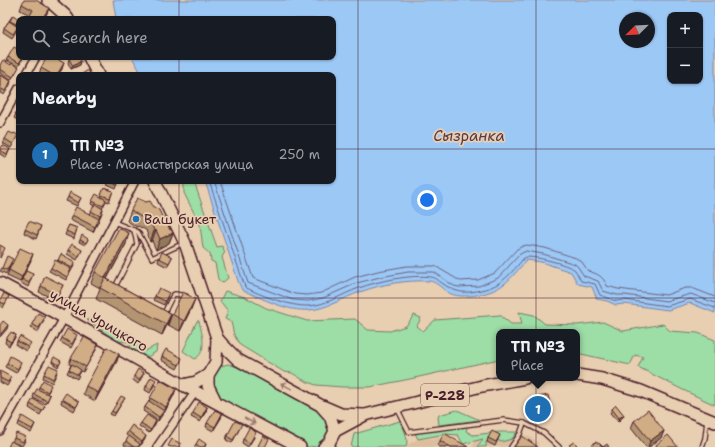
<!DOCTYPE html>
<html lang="en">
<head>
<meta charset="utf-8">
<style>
  :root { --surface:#171b24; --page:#242831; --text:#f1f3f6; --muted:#9ea1a6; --line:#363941; --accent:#1f6fb2 }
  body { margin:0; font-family:"Shantell Sans",sans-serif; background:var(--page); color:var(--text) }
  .controls { position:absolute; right:12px; top:12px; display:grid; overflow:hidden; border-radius:8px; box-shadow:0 1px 3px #0004 }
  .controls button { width:36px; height:36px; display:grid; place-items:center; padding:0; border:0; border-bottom:1px solid var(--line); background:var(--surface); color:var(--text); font:20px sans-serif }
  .compass { position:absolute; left:619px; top:12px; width:36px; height:36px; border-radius:50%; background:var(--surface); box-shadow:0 1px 3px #0004; rotate:246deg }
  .you { position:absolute; left:427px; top:200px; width:14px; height:14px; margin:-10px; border:3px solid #fff; border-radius:50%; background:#1a73e8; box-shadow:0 0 0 6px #1a73e833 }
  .badge { display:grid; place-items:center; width:26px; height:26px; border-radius:50%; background:var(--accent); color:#fff; font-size:13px; font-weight:700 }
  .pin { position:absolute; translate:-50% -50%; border:2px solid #fff; box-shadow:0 1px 4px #0006 }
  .popup { position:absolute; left:496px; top:329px; width:84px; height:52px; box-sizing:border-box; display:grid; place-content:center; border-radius:8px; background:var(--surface); filter:drop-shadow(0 1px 3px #0005); font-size:13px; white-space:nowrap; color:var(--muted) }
  .popup b { font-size:15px; color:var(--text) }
  .popup::after { content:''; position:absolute; left:50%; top:100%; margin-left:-8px; border:8px solid transparent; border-top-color:var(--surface) }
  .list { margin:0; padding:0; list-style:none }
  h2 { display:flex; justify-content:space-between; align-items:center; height:52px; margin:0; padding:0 16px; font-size:17px }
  h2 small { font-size:13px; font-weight:400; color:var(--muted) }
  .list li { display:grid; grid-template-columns:26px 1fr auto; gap:12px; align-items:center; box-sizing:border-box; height:60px; padding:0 16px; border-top:1px solid var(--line) }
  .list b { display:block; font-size:15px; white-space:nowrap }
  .list p { margin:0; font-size:13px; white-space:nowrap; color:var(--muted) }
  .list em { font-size:13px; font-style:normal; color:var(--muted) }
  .icon { flex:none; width:22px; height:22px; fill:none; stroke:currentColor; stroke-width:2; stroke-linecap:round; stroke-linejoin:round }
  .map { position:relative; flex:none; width:715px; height:447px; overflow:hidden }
  .search { position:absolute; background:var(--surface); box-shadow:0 1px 3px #0004; left:16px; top:16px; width:320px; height:44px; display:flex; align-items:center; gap:10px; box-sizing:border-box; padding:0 14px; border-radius:8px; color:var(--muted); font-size:15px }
  .panel { position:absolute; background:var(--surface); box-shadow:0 1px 3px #0004; left:16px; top:72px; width:320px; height:112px; border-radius:8px }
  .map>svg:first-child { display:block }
  .built { fill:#dcbe9f }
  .green { fill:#9ddda6; stroke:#747e68 }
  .water { fill:#9cc8f6; stroke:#7b84a5; fill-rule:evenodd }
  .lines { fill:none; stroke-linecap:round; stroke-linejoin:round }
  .shore { stroke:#6b637c; stroke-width:1 }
  .service-casing { stroke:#4a1f2b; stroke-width:6 }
  .minor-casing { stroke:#4a1f2b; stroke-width:10 }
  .primary-casing { stroke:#4a1f2b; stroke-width:14 }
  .path { stroke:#4a1f2b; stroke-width:1; stroke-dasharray:3 3; stroke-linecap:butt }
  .service { stroke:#e9cfb1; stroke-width:3.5 }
  .minor { stroke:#e9cfb1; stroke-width:7 }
  .primary { stroke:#e9cfb1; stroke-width:11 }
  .wall { fill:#b39572; stroke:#4a1f2b }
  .shaded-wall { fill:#92795c; stroke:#4a1f2b }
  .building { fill:#d0ad84; stroke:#4a1f2b }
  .oneway { stroke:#9a776e }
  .grid { fill:none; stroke:#4a1f2b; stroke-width:1; stroke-opacity:0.55 }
  .poi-dot { fill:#1f6fb2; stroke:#e9cfb1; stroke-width:1.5 }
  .labels { text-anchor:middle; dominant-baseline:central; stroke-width:3.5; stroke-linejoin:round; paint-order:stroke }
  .shield { fill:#e9cfb1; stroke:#7a5453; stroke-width:1 }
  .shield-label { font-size:13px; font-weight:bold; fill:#4a1f2b }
  .poi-label { font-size:14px; fill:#4a1f2b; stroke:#e9cfb1; text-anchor:start }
  .street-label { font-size:14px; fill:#4a1f2b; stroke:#e9cfb1 }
  .water-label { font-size:15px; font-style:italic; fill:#563849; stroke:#e9cfb1 }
</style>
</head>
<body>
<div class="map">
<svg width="715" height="447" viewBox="0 0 715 447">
  <rect width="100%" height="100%" fill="#e9cfb1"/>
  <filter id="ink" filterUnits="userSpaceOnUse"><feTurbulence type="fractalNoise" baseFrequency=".025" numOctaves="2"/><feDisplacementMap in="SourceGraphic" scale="8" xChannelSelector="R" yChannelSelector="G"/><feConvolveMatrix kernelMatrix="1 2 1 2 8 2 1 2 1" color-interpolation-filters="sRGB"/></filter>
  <g filter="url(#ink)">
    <g class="built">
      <path d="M514,433L528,436L538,442V447H472L478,436Z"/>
      <path d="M440,438L456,447H405L412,442L418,439Z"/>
    </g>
    <g class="green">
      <path d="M184,181H193L194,182L217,247L222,246L225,252L222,257L228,278L222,283L218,279L215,263L211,261L210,254L203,248L200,225L184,193Z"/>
      <path d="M225,291L245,297L266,308L307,321L355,319L368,330L390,331L406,326L414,315L421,318L417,326L423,331L435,320L500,315L511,324H522L519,312L534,315L545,324L577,325L603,322L623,331L663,324L670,331L698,333L715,340V405L681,389L638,367L643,357L635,355L630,365L577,353V332H499V359L410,379L370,387H342L316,385L305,381L292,373L284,372L240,345L234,335L231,322L225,319L228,311L220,301Z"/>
      <path d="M98,317L106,322L113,331C130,328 136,338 145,351L157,345L156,352L144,359L133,354L129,342L117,341L87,320Z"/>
      <path d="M197,321H199C202,334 208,351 195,359L183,351Z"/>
      <path d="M228,364L238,367L320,412L326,417L330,434L320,446L308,447L215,395L211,379L218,367Z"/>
      <path d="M457,410L480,420L439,425L438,417L439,415Z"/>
      <path d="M400,421C404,428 409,440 406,447H351L354,434Z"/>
      <path d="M468,425L466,431L473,435L499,432H517L512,439L501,442L492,437L486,442V447H477L483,439L463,444L458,435L446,434L418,439L415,433L424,429L437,431L443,427Z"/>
    </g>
    <path class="water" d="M113,0H715V313L690,303L668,310L624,304L616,305L607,301L597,299L592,287L578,284L571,272L541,262L527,260C512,276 505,289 482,294C473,296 458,298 449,293C443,290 436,281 429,281C406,280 382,284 360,292C343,298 327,309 309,310C287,312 262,298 242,290L238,281L205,181H333V75H142L132,57H333V19H116ZM670,15H700V81H670ZM625,18H649V42H625Z"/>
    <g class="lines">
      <g class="shore">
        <path d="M209,181L245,287C259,295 292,307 308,306C327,305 342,294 359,288C377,281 413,274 431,277C435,277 439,281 442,283C456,293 464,294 481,290C502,286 511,273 524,258C530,254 570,265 575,270C577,273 579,277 581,281L595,284L600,295L616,301L624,300L667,306L690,299L715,308"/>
        <path d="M214,181L248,283L293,300L308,301L323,298L357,283L380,277L408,272H434L454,286L459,287L479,286L498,278L520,254L526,251L543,254L575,264L578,267L584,276L598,281L603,291L617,295H625L666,301L691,294L715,303"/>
        <path d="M220,181L253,278L295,294L307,295L321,293L355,277L378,271L407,266H435L460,281L478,280L495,273L517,249L523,246L527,245L545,248L576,258L582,262L588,271C598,274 603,276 607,286L618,289L666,295L685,288H692L715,297"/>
      </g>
      <g class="service-casing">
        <g id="service">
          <path d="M114,222L138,232L152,258L184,243"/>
          <path d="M115,287L137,244L134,230"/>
          <path d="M163,312L164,313L173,295L175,294L186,296"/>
          <path d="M397,408L409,432L504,420L524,423L544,433L559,447"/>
          <path d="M511,447L520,434L524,423"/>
          <path d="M702,447L705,438L707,421"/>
        </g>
      </g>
      <g class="minor-casing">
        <g id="minor">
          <path d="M26,75L36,57"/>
          <path d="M0,123L19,88"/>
          <path d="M0,431L64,318L135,181"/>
          <path d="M157,447L191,398L196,392"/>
        </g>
      </g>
      <g class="primary-casing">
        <g id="primary">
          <path d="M48,0L65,15L68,19"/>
          <path d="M89,57L98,75"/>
          <path d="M155,181L185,243L217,338L216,362L208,375L196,382L183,385"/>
          <path d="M0,283L52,311L183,385L300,447"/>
          <path d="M217,338L224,346L238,360L320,405L341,414L363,415"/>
          <path d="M208,375V386L216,402"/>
          <path d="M577,375L602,379L641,391L715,422"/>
          <path d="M322,407L330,416L335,431L329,443L324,447"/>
          <path d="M335,431L365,415L482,386L525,378"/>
        </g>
      </g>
      <path class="path" d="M427,385L428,389"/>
      <use href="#service" class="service"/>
      <use href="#minor" class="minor"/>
      <use href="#primary" class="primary"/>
    </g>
    <g class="wall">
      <path d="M22,4L49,8L47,13L44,19H28L30,15L20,10Z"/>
      <path d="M13,15L19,21L16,25L18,27L17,30L12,38L3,32L4,28Z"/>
      <path d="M8,57H24L18,66L17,70L11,80L0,73V65H11L12,63L6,60Z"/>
      <path d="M69,59L81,61L80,65L71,69L68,63Z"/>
      <path d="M41,68L62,69L58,75H41L39,74Z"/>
      <path d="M0,75L11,81L10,85L4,95L0,93Z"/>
      <path d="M19,108V121L14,118Z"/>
      <path d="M5,139H16L11,148L3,143Z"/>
      <path d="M10,149L6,158L0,154V150Z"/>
      <path d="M109,181H119L116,189L107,185Z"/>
      <path d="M104,188L113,191L109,202L106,201L102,209V213L93,232L70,220L72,215L90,214L94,206L91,204L92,201L101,197Z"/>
      <path d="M68,197L81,198L77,206L66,201Z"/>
      <path d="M152,206L163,219L169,222L168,225L170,230L173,233L169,243L156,250L152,241L150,242L146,230L138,226L137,227L127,221L131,210Z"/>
      <path d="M69,225L77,228L74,239L65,235Z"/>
      <path d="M41,226L36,239L24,233L25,229Z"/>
      <path d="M88,239L85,245L79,242L80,240Z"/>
      <path d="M126,244L107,279L171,314L167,325L162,335L96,299L100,288L91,283L95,272Z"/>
      <path d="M68,250H82L77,260L67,254Z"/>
      <path d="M172,257L167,267L158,262L159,258Z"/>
      <path d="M31,260L20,282L7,276L9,270Z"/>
      <path d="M58,260L74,266L66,280L49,271L51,268L57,261Z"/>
      <path d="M12,263L6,274L0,271L2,268Z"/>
      <path d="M33,274L28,287L21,283L22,279Z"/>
      <path d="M63,285L56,300L39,292L41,286Z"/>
      <path d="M9,296L3,308L0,306V301Z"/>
      <path d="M155,296H168L164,305L153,300Z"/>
      <path d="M195,299L191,309L180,331L168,325L172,314Z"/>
      <path d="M44,320L38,332L30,328L32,324Z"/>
      <path d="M16,335L14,339L9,346L5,343L6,339Z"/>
      <path d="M62,338H76L71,348L60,342Z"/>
      <path d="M17,341L29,346L26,351L16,345Z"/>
      <path d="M98,345L96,350L83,372L81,371L77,379L67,373L71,365L69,364L71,358Z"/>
      <path d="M119,354L117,361L95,401L83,394L86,386Z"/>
      <path d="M162,356L181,361L177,369L161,360Z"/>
      <path d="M52,361H61L58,367L52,363Z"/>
      <path d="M7,363L20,366L16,373L5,367Z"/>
      <path d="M0,371L10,381L7,386L0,382Z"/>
      <path d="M57,373L52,383L43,378L44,374Z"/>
      <path d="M144,373L142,377L138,384L133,380L134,376Z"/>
      <path d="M155,384L150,393L145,390L146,386Z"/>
      <path d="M39,387L50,389L47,394L50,395L46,404L33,398L34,394L38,389Z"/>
      <path d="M174,395L164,413L163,412L162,415L158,421L143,411L145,407L149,402L150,398Z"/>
      <path d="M125,398L123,401L114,416L110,414L112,411Z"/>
      <path d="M62,399L79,402L74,411L61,403Z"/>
      <path d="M529,399L549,413L529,417L527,404Z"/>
      <path d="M30,404L45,406L40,415L29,408Z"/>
      <path d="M207,407L206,411L200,422L191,417L193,413Z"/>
      <path d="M612,409L624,415L622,418L618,422L610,413Z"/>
      <path d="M222,414L221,418L213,431L206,427L207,423Z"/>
      <path d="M156,421L155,425L149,433L139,426L141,423Z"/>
      <path d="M634,421L664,431L661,438L649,447H646L631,428Z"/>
      <path d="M19,422L35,424L31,433L18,426Z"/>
      <path d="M240,428L232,443L226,440L227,436Z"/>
      <path d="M128,431L145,439L141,445H140L139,447H128L124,445L126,441L129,437L126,435Z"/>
      <path d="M500,435L495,446L487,442L488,438Z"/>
      <path d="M255,436L248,447L242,443L243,439Z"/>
      <path d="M14,438L25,441L22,446L12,442Z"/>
      <path d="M440,441L468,447H439L438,446Z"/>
      <path d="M196,444H206L205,447H194Z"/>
    </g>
    <g class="shaded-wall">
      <path d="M49,8L47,13L44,19H42Z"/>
      <path d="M81,61L80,65L71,69L73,66Z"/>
      <path d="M64,63L62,69L58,75H57Z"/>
      <path d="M103,209L97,224L93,232L95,227Z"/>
      <path d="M156,230L152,241L150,242L154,231Z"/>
      <path d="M129,233L126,244L101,289L105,278Z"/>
      <path d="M173,233L169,243L156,250L160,239Z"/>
      <path d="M33,254L31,260L20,282L22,277Z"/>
      <path d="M195,299L191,309L180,331L184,321Z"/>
      <path d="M171,314L167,325L162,335L166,324Z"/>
      <path d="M8,325L7,329L0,337L1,334Z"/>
      <path d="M16,335L14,339L9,346L11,342Z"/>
      <path d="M119,354L117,361L95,401L98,393Z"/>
      <path d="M176,389L174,395L164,413L166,407Z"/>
      <path d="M207,407L206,411L200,422L201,418Z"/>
      <path d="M551,408L549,413L529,417L532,412Z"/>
      <path d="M164,411L162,415L158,421L159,417Z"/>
      <path d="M222,414L221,418L213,431L215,427Z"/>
      <path d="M624,415L622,418L618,422L619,418Z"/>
      <path d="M156,421L155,425L149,433L151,430Z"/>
      <path d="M664,431L661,438L649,447H648L650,441Z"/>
      <path d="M146,436L145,439L141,445L142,442Z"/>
    </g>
    <g class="building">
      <path d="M24,0H36L49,8L42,19H33L29,17L33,10L22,4Z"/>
      <path d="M13,15L19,19L16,24L10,21Z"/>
      <path d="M9,21L18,27L13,34L4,28Z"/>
      <path d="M14,47L19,50V57H23L19,63L8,57Z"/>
      <path d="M47,57H53L64,63L57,75H53L41,68Z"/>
      <path d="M73,57H79L81,61L73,66L69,59Z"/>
      <path d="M3,60L11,65L12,63L19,67L13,77L0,69V65Z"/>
      <path d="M88,70L91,75H83L82,74Z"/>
      <path d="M0,75L11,81L5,91L0,88Z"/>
      <path d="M19,108V116L15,114Z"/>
      <path d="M9,132L13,134L14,133L18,135L13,144L5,139Z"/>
      <path d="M3,145L10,149L7,154L0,150Z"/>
      <path d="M108,181H119L117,185Z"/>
      <path d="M104,188L113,191L110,198L101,195Z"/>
      <path d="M70,192L81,198L78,203L68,197Z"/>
      <path d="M96,194L106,200L103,206L92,201Z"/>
      <path d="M137,198L146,202L150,201L152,204V206L159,210L163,219L167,217L169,222L167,223L170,230L171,229L173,233L160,239L156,230L154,231L150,219L142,215L141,217L131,210Z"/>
      <path d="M95,204L103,209L100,216L91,211Z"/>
      <path d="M76,207L99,219L95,227L72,215Z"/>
      <path d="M29,221L41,226L37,235L25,229Z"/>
      <path d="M69,225L77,228L75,235L66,231Z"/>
      <path d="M119,228L129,233L105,278L95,272Z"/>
      <path d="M82,235L88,239L86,243L80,240Z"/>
      <path d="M72,244L82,250L79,256L68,250Z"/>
      <path d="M0,245L5,248L0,258Z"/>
      <path d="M20,248L33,254L22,277L9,270Z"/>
      <path d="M162,252L172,257L169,263L159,258Z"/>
      <path d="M61,254L75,262L72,268L58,260Z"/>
      <path d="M7,256L13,259L7,270L2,268Z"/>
      <path d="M55,260L71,269L67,277L51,268Z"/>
      <path d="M26,271L33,274L29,283L22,279Z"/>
      <path d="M45,276L63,285L58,295L41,286Z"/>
      <path d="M105,278L171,314L166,324L100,288Z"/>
      <path d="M159,288L169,293L165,301L155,296Z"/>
      <path d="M183,292L195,299L184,321L172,314Z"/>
      <path d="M4,293L9,296L5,304L0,302V301Z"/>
      <path d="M38,313L45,317L39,328L32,324Z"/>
      <path d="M3,321L8,325L1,334L0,333V325Z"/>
      <path d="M67,329L77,335L72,344L62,338Z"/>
      <path d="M11,332L16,335L11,342L6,339Z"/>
      <path d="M20,336L31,343L28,347L17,341Z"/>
      <path d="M84,337L98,345L86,367L71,358Z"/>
      <path d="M107,347L119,354L98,393L86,386Z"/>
      <path d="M166,349L182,358L179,365L162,356Z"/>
      <path d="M10,356L21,362L18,369L7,363Z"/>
      <path d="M54,357L61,361L59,365L52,361Z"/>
      <path d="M72,364L81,370L78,375L69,370Z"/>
      <path d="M49,365L58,369L53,379L44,374Z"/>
      <path d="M138,369L144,373L139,380L134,376Z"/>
      <path d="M0,371L11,377L8,382L0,378Z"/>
      <path d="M151,377L156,380L151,389L146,386Z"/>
      <path d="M43,380L51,385L48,392L39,387Z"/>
      <path d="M160,380L176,389L166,407L150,398Z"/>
      <path d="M37,389L50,395L47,401L34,394Z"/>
      <path d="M66,393L79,402L76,407L62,399Z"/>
      <path d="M548,395L551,408L532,412L529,399Z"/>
      <path d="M121,396L125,398L115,413L112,411Z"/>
      <path d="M33,399L45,406L42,411L30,404Z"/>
      <path d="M149,401L164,411L159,417L145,407Z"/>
      <path d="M199,402L207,407L201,418L193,413Z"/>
      <path d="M616,405L624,415L619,418L612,409Z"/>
      <path d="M215,410L222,414L215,427L207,423Z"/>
      <path d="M648,410L664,431L650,441L634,421Z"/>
      <path d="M147,415L156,421L151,430L141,423Z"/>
      <path d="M22,416L35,424L32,429L19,422Z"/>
      <path d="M235,421L242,424L233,440L227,436Z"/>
      <path d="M132,425L146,436L142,442L128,431Z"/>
      <path d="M249,428L256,432L250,443L243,439Z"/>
      <path d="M492,431L500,435L496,442L488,438Z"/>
      <path d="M16,433L26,437L23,442L14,438Z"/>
      <path d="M444,433L468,447H451L440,441Z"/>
      <path d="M668,435L678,447H657L656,445Z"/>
      <path d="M129,436L140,444L138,447H134L126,441Z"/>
      <path d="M263,436L269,439L265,447H260L258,446Z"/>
      <path d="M522,436L538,447H514Z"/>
      <path d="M172,439L181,444L179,447H171L168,446Z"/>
      <path d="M199,439L206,444L204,447H200L196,444Z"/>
      <path d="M11,441L20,446L19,447H8Z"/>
      <path d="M574,442L577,445L574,447H571L569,445Z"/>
      <path d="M595,442L600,444L603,447H591Z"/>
      <path d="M607,444L609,447H603Z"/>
    </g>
    <defs><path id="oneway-shaft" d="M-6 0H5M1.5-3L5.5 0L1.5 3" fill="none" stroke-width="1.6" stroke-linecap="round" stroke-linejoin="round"/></defs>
    <g class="oneway">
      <use href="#oneway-shaft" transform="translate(286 386) rotate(-151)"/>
      <use href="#oneway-shaft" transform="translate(250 421) rotate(28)"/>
    </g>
  </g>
  <path class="grid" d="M179,0V19M358,0V447M536,0V447M179,57V75M0,149H19M333,149H715M179,181V447M0,298H715"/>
  <circle class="poi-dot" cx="136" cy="219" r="4"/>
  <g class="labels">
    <rect class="shield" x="421" y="384" width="48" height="22" rx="3"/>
    <g class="shield-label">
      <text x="445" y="395">Р-228</text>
    </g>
    <g class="poi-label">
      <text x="144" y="219">Ваш букет</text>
    </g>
    <g class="street-label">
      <text transform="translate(99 320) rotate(30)">улица Урицкого</text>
    </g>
    <g class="water-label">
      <text x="469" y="136">Сызранка</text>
    </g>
  </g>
</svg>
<div class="controls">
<button>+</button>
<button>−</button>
</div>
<svg class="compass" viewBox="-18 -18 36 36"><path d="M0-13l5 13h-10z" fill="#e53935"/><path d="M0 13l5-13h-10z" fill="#9ea1a6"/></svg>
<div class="you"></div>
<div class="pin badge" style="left:538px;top:409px">1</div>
<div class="popup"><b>ТП №3</b>Place</div>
<div class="search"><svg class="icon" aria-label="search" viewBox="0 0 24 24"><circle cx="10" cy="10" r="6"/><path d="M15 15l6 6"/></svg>Search here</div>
<section class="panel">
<h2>Nearby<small></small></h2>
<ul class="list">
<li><span class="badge">1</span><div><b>ТП №3</b><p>Place · Монастырская улица</p></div><em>250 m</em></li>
</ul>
</section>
</div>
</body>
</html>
